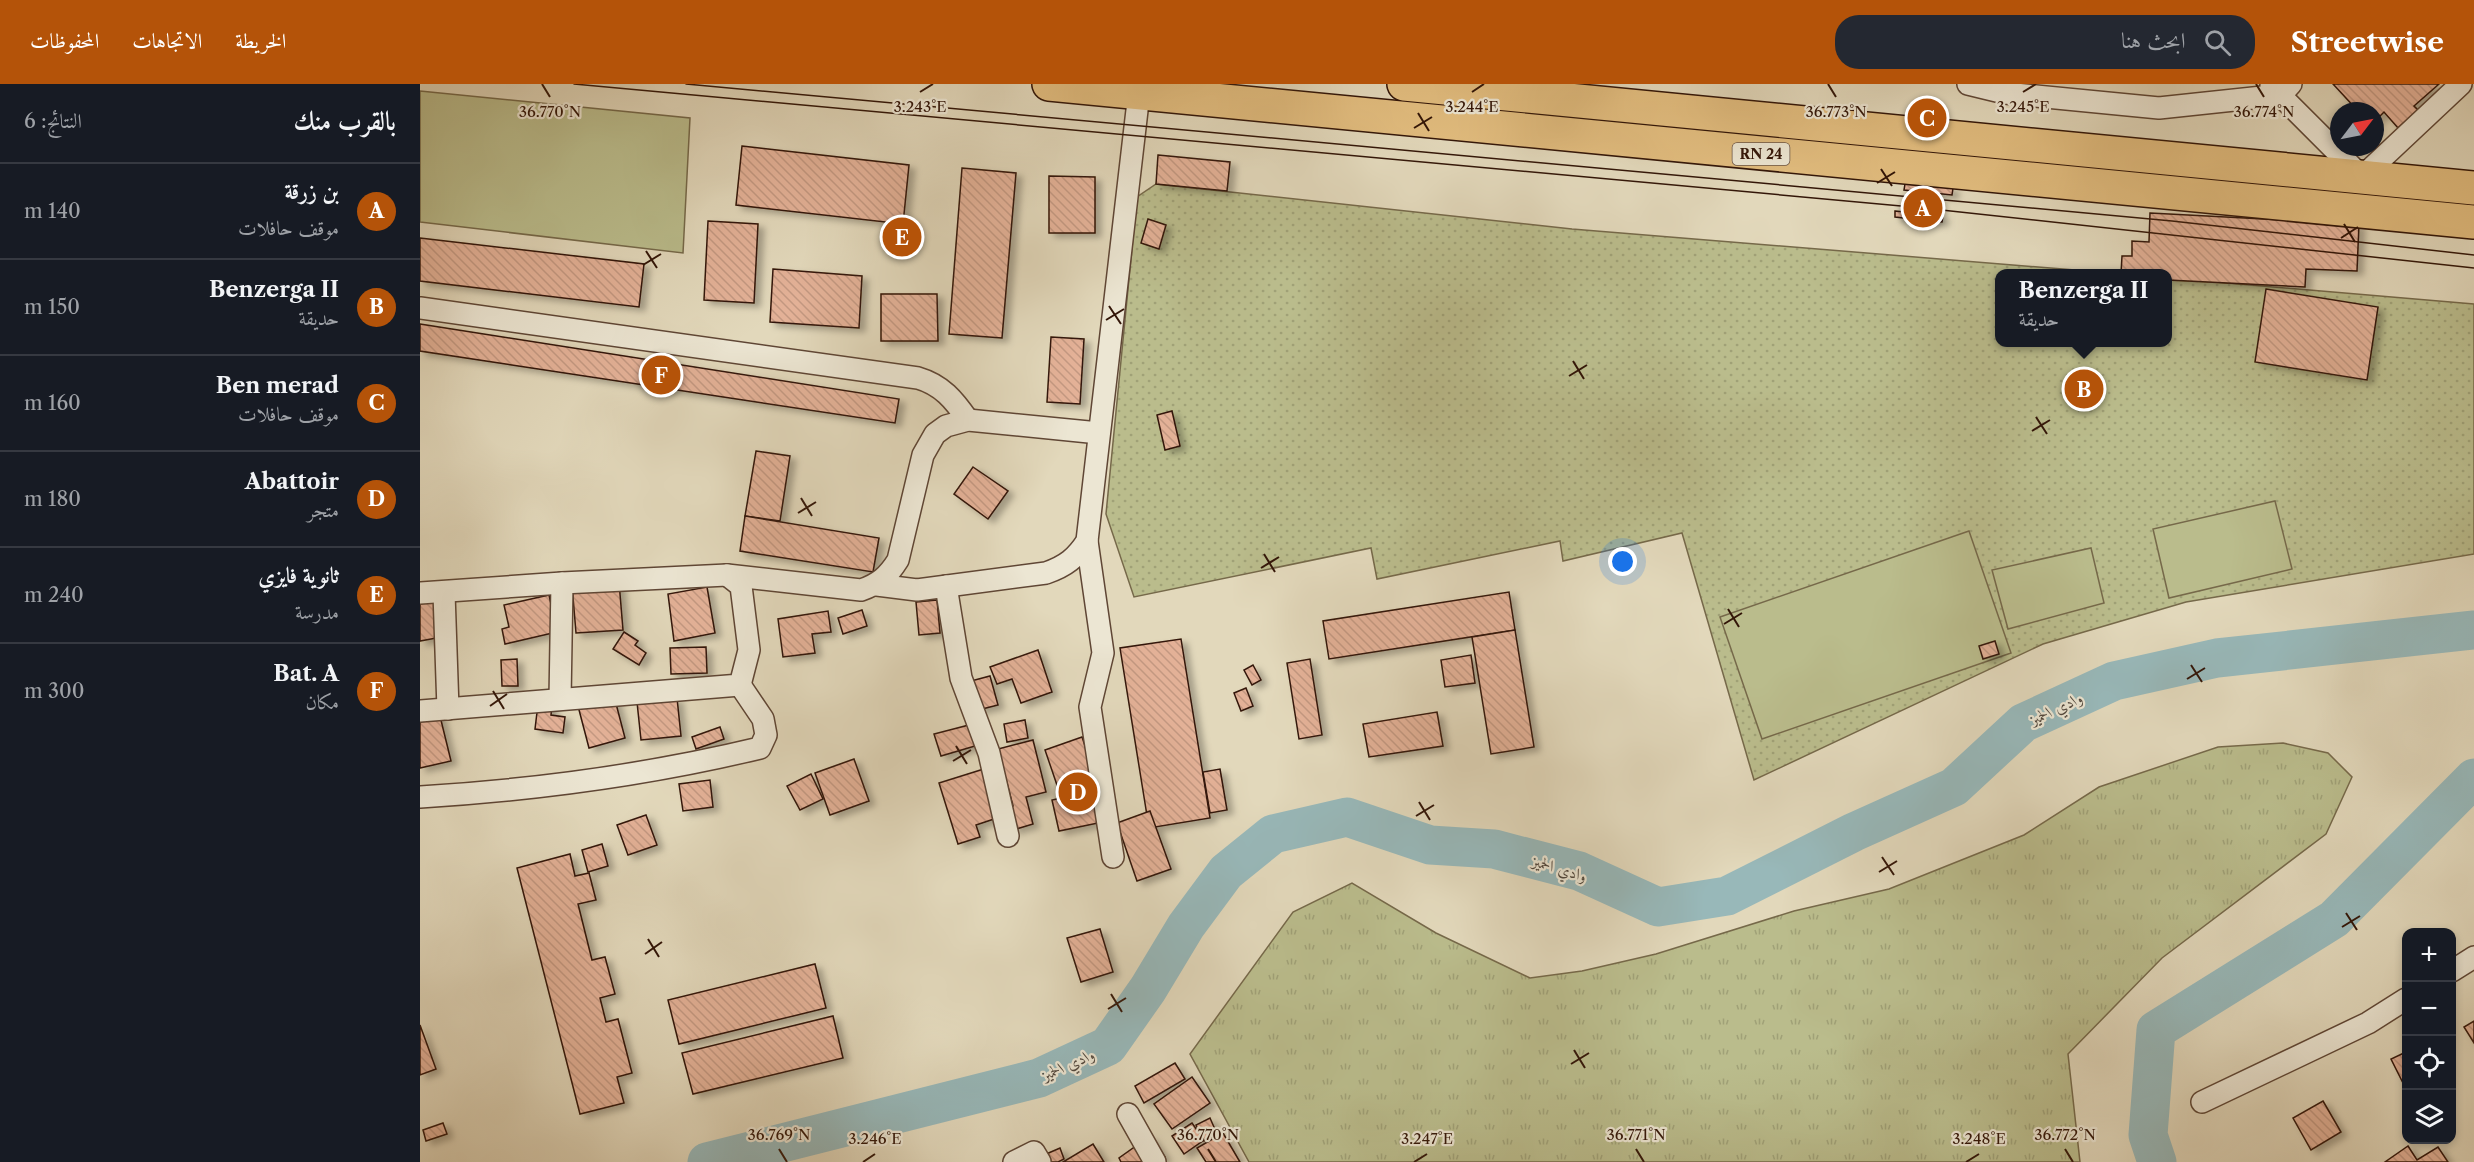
<!DOCTYPE html>
<html lang="ar">
<head>
<meta charset="utf-8">
<style>
  :root { --surface:#171b24; --page:#242831; --text:#f1f3f6; --muted:#9ea1a6; --line:#363941; --accent:#b45309 }
  body { margin:0; font-family:"Libre Caslon Text",Amiri,serif; background:var(--page); color:var(--text); direction:rtl }
  .controls { position:absolute; right:18px; bottom:18px; display:grid; overflow:hidden; border-radius:12px; box-shadow:0 3px 9px #0003 }
  .controls button { width:54px; height:54px; display:grid; place-items:center; padding:0; border:0; border-bottom:2px solid var(--line); background:var(--surface); color:var(--text); font:30px sans-serif }
  .compass { position:absolute; left:1910px; top:18px; width:54px; height:54px; border-radius:50%; background:var(--surface); box-shadow:0 3px 9px #0003; rotate:58deg }
  .you { position:absolute; left:1203px; top:478px; width:21px; height:21px; margin:-15px; border:4px solid #fff; border-radius:50%; background:#1a73e8; box-shadow:0 0 0 9px #1a73e833 }
  .badge { display:grid; place-items:center; width:39px; height:39px; border-radius:50%; background:var(--accent); color:#fff; font-size:20px; font-weight:700 }
  .pin { position:absolute; translate:-50% -50%; border:3px solid #fff; box-shadow:0 2px 6px #0006 }
  .popup { position:absolute; left:1575px; top:185px; width:177px; height:78px; box-sizing:border-box; display:grid; place-content:center; border-radius:12px; background:var(--surface); filter:drop-shadow(0 2px 4px #0005); font-size:20px; white-space:nowrap; color:var(--muted) }
  .popup b { font-size:22px; color:var(--text) }
  .popup::after { content:''; position:absolute; left:50%; top:100%; margin-left:-12px; border:12px solid transparent; border-top-color:var(--surface) }
  .list { margin:0; padding:0; list-style:none }
  h2 { display:flex; justify-content:space-between; align-items:center; height:78px; margin:0; padding:0 24px; font-size:26px }
  h2 small { font-size:20px; font-weight:400; color:var(--muted) }
  .list li { display:grid; grid-template-columns:39px 1fr auto; gap:18px; align-items:center; box-sizing:border-box; height:96px; padding:0 24px; border-top:2px solid var(--line) }
  .list b { display:block; font-size:22px; white-space:nowrap }
  .list p { margin:0; font-size:20px; white-space:nowrap; color:var(--muted) }
  .list em { font-size:20px; font-style:normal; color:var(--muted) }
  .icon { flex:none; width:33px; height:33px; fill:none; stroke:currentColor; stroke-width:2; stroke-linecap:round; stroke-linejoin:round }
  .map { position:relative; flex:none; width:2054px; height:1078px; overflow:hidden; direction:ltr }
  header { display:flex; align-items:center; gap:36px; box-sizing:border-box; height:84px; padding:0 30px; background:var(--accent); color:#fff }
  header strong { font-size:28px }
  nav { display:flex; gap:33px; margin-inline-start:auto; font-size:21px }
  .search { width:420px; height:54px; background:var(--page); display:flex; align-items:center; gap:15px; box-sizing:border-box; padding:0 21px; border-radius:24px; color:var(--muted); font-size:22px }
  main { display:flex }
  aside { flex:1; background:var(--surface) }
  .map>svg:first-child { display:block }
  .grass { fill:url(#grass-tufts); stroke:#76694a; stroke-width:1.5 }
  .park { fill:url(#park-dots); stroke:#76694a; stroke-width:1.5 }
  .pitch { fill:#babc8c; stroke:#76694a; stroke-width:1.5 }
  .lines { fill:none; stroke-linecap:round; stroke-linejoin:round }
  .river { stroke:#98b8b9; stroke-width:39 }
  .building { fill:url(#building-back-hatch); stroke:#331608; stroke-width:1.5; filter:url(#shadow) }
  .street-casing { stroke:#5f4635; stroke-width:24 }
  .primary-casing { stroke:#331608; stroke-width:36 }
  .street { stroke:#ece6d3; stroke-width:21 }
  .primary { stroke:#e1bc7e; stroke-width:33 }
  .tram { stroke:#331608; stroke-width:1.5 }
  .ticks { fill:none; stroke:#331608; stroke-width:2 }
  .labels { text-anchor:middle; dominant-baseline:central; stroke-width:4.5; stroke-linejoin:round; paint-order:stroke }
  .shield { fill:#ece6d3; stroke:#6a5445; stroke-width:1.5 }
  .shield-label { font-size:14px; font-weight:bold; fill:#331608 }
  .water-label { font-size:16px; font-style:italic; fill:#51473d; stroke:#ece6d3 }
  .ticks-label { font-size:15px; text-anchor:middle; fill:#331608; stroke:#ece6d3; stroke-width:4.5; stroke-linejoin:round; paint-order:stroke }
</style>
</head>
<body>
<header>
<strong>Streetwise</strong>
<div class="search"><svg class="icon" aria-label="search" viewBox="0 0 24 24"><circle cx="10" cy="10" r="6"/><path d="M15 15l6 6"/></svg>ابحث هنا</div>
<nav><a>الخريطة</a><a>الاتجاهات</a><a>المحفوظات</a></nav>
</header>
<main>
<div class="map">
<svg width="2054" height="1078" viewBox="0 0 2054 1078">
  <defs>
    <pattern id="grass-tufts" width="24" height="20" patternUnits="userSpaceOnUse" patternTransform="scale(1.5)"><rect width="24" height="20" fill="#babc8c"/><path d="M3 7l-1-3M5 7V3M7 7l1-3M15 17l-1-3M17 17v-4M19 17l1-3" fill="none" stroke="#a0a177"/></pattern>
    <pattern id="park-dots" width="8" height="8" patternUnits="userSpaceOnUse" patternTransform="scale(1.5)"><rect width="8" height="8" fill="#babc8c"/><path d="M2 2h.1M6 6h.1" fill="none" stroke="#a0a177" stroke-width="1.8" stroke-linecap="round"/></pattern>
    <pattern id="building-back-hatch" width="6" height="6" patternUnits="userSpaceOnUse" patternTransform="scale(1.5)"><rect width="6" height="6" fill="#e3b197"/><path d="M-1 5l2 2M0 0l6 6M5-1l2 2" fill="none" stroke="#c39881"/></pattern>
    <filter id="shadow"><feDropShadow dx="6" dy="4" stdDeviation="3" flood-color="#0004"/></filter>
  </defs>
  <rect width="100%" height="100%" fill="#e2d8bb"/>
  <filter id="stains"><feTurbulence type="fractalNoise" baseFrequency=".00333" numOctaves="4"/><feColorMatrix values="0 0 0 0 .2 0 0 0 0 .09 0 0 0 0 .02 0 0 0 .5 -.17"/></filter>
  <radialGradient id="worn" r=".72"><stop offset=".6" stop-color="#630" stop-opacity="0"/><stop offset="1" stop-color="#630" stop-opacity=".3"/></radialGradient>
  <path class="grass" d="M1863,659L1908,669L1932,693L1906,750L1742,874L1648,970L1660,1078H829L770,970L873,828L932,799L1016,849L1110,894L1162,887L1236,870L1374,827L1469,805L1604,751L1679,703L1798,663Z"/>
  <path class="park" d="M736,100L1152,145L1692,189L1580,190V258H1748V194L2054,220V470L1766,518L1623,560L1334,696L1262,449L1143,477L1140,457L957,495L951,464L714,513L686,430L717,113Z"/>
  <g class="pitch">
    <path d="M0,7L270,34L263,169L0,138Z"/>
    <path d="M1855,417L1872,485L1749,514L1733,445Z"/>
    <path d="M1549,447L1591,569L1342,655L1300,533Z"/>
    <path d="M1671,464L1684,519L1588,545L1572,486Z"/>
  </g>
  <g class="lines">
    <g class="river">
      <path d="M287,1078L619,994L688,962L728,905L766,842L806,788L853,750L927,733L1010,761L1074,765L1159,787L1238,823L1307,812L1434,748L1534,703L1603,639L1694,597L1797,574L2054,546"/>
      <path d="M1737,1078L1728,1051L1736,946L1914,835L2054,694"/>
    </g>
  </g>
  <g class="building">
    <path d="M1913,0H2019L1994,22L1998,26L1978,44L1964,28L1955,37V27H1938Z"/>
    <path d="M322,62L489,81L483,140L316,121Z"/>
    <path d="M738,71L810,78L807,107L736,100Z"/>
    <path d="M542,84L596,89L582,254L529,250Z"/>
    <path d="M629,92L675,93V149H629Z"/>
    <path d="M1485,100L1533,104L1532,111L1484,106Z"/>
    <path d="M1475,127L1523,132L1522,138L1475,133Z"/>
    <path d="M1730,129L1939,140L1937,187L1886,185L1885,203L1748,196V190H1701L1702,172H1712V157L1729,158Z"/>
    <path d="M728,135L746,141L739,165L721,159Z"/>
    <path d="M288,137L338,140L334,219L284,216Z"/>
    <path d="M0,154L224,180L219,223L0,197Z"/>
    <path d="M353,185L442,192L439,244L350,238Z"/>
    <path d="M1846,205L1958,223L1947,296L1835,278Z"/>
    <path d="M461,210H517L518,257H461Z"/>
    <path d="M0,240L479,315L475,339L0,267Z"/>
    <path d="M631,253L664,255L660,320L627,318Z"/>
    <path d="M752,327L760,362L745,366L737,331Z"/>
    <path d="M336,367L370,372L360,437L325,432Z"/>
    <path d="M553,383L588,407L568,435L534,410Z"/>
    <path d="M325,432L459,454L453,488L320,467Z"/>
    <path d="M199,498L203,546L156,549L152,501Z"/>
    <path d="M287,503L295,549L254,557L248,510Z"/>
    <path d="M1089,508L1095,546L909,575L903,537Z"/>
    <path d="M129,511L137,548L85,560L82,545L89,543L84,521Z"/>
    <path d="M15,515L22,553L0,557V517Z"/>
    <path d="M517,516L520,549L499,551L496,518Z"/>
    <path d="M442,526L447,542L423,550L418,534Z"/>
    <path d="M408,527L411,548L392,550L395,569L363,573L358,535Z"/>
    <path d="M1095,546L1114,663L1071,670L1052,553Z"/>
    <path d="M204,548L218,557L215,561L226,569L219,581L193,565Z"/>
    <path d="M761,555L790,734L729,744L700,564Z"/>
    <path d="M1575,557L1579,570L1563,575L1559,562Z"/>
    <path d="M286,563L287,589L251,590L250,564Z"/>
    <path d="M618,566L632,608L601,619L592,595L577,600L570,583Z"/>
    <path d="M1051,571L1055,599L1025,603L1021,576Z"/>
    <path d="M97,575L98,602H82L81,576Z"/>
    <path d="M890,575L902,651L879,655L867,579Z"/>
    <path d="M833,581L841,596L832,601L824,586Z"/>
    <path d="M570,592L578,621L558,626L551,597Z"/>
    <path d="M826,604L833,622L821,627L814,609Z"/>
    <path d="M194,612L205,654L169,664L158,622Z"/>
    <path d="M257,614L261,652L221,656L217,618Z"/>
    <path d="M118,620L132,621L131,631L145,633L143,649L115,645Z"/>
    <path d="M19,628L31,677L0,684V633Z"/>
    <path d="M1017,628L1023,662L949,673L943,640Z"/>
    <path d="M605,636L608,654L587,658L584,640Z"/>
    <path d="M549,641L555,662L521,672L514,650Z"/>
    <path d="M300,643L304,655L276,665L272,653Z"/>
    <path d="M662,653L675,691L638,704L625,666Z"/>
    <path d="M613,656L626,708L606,713L613,740L593,746L587,723L593,722L578,665Z"/>
    <path d="M434,675L449,717L410,731L395,689Z"/>
    <path d="M567,684L583,732L556,741L560,753L538,760L519,699Z"/>
    <path d="M800,685L807,726L790,729L783,688Z"/>
    <path d="M391,690L403,715L380,726L367,702Z"/>
    <path d="M290,696L293,723L263,727L259,700Z"/>
    <path d="M676,706L683,738L639,747L632,716Z"/>
    <path d="M730,727L751,785L717,797L697,739Z"/>
    <path d="M226,731L237,761L208,771L197,741Z"/>
    <path d="M182,760L188,782L168,788L162,766Z"/>
    <path d="M150,770L155,792L169,789L176,816L158,820L172,876L185,873L195,910L180,914L186,938L198,935L212,989L197,993L204,1019L160,1030L97,784Z"/>
    <path d="M680,845L693,888L661,898L647,854Z"/>
    <path d="M395,880L406,924L259,960L248,916Z"/>
    <path d="M413,932L423,974L273,1010L262,969Z"/>
    <path d="M2054,937V959L2044,943Z"/>
    <path d="M0,941L16,985L0,991Z"/>
    <path d="M1986,968V1005L1971,975Z"/>
    <path d="M755,979L765,995L724,1019L715,1002Z"/>
    <path d="M772,993L790,1019L752,1045L734,1020Z"/>
    <path d="M1903,1017L1921,1048L1891,1066L1873,1034Z"/>
    <path d="M790,1034L797,1050L784,1057L776,1041Z"/>
    <path d="M23,1039L27,1050L6,1057L3,1046Z"/>
    <path d="M772,1039L784,1056L764,1070L752,1052Z"/>
    <path d="M803,1049L820,1078H786L777,1064Z"/>
    <path d="M730,1052L745,1073L738,1078H701L699,1074Z"/>
    <path d="M673,1060L684,1078H643Z"/>
    <path d="M1988,1062L1997,1076L2018,1063L2028,1078H1965Z"/>
    <path d="M640,1064L644,1075L638,1078H627L624,1071Z"/>
  </g>
  <g class="lines">
    <g class="street-casing">
      <g id="street">
        <path d="M1548,0L1585,9L1739,24L1861,11L1871,0"/>
        <path d="M1851,2L1942,93L2041,0"/>
        <path d="M0,224L498,294C522,301 534,316 548,336"/>
        <path d="M667,457L683,569L670,623L693,773"/>
        <path d="M457,501L497,506L626,489C646,482 656,474 667,457L719,9"/>
        <path d="M526,502L541,594L569,669L588,752"/>
        <path d="M0,509L142,499L307,491L441,506C459,500 468,492 478,476L503,371L515,350L526,342L548,336L679,349"/>
        <path d="M24,509L28,625"/>
        <path d="M140,615L142,499"/>
        <path d="M0,627L320,601L329,566L321,502L307,491"/>
        <path d="M0,713C114,706 228,691 340,664L346,651L343,635L320,601"/>
        <path d="M2032,887L2054,873"/>
        <path d="M1782,1018L1948,939L1986,915"/>
        <path d="M708,1030L735,1078"/>
        <path d="M594,1078L614,1068L620,1078"/>
      </g>
    </g>
    <g class="primary-casing">
      <g id="primary">
        <path d="M629,0L2054,138"/>
        <path d="M984,0L2054,104"/>
      </g>
    </g>
    <use href="#street" class="street"/>
    <use href="#primary" class="primary"/>
    <g class="tram">
      <path d="M154,0L1503,124L2054,184"/>
      <path d="M266,0L1752,137L2054,171"/>
    </g>
  </g>
  <path class="ticks" d="M122,0L130,13M1408,0L1416,13M1836,0L1844,13M500,8L513,0M1052,8L1064,0M1603,8L1616,0M998,29L1009,47M994,44L1012,33M1461,85L1472,102M1457,99L1475,88M1924,140L1935,158M1921,154L1938,143M226,167L237,184M223,181L241,170M689,222L701,240M686,236L704,225M1153,277L1164,295M1149,292L1167,281M1616,333L1627,350M1612,347L1630,336M381,414L392,432M378,429L396,418M844,470L855,488M841,484L859,473M1308,525L1319,543M1304,540L1322,529M1771,581L1782,598M1767,595L1785,584M73,607L84,625M70,622L87,610M536,662L547,680M533,677L551,666M999,718L1010,736M996,732L1014,721M1462,773L1474,791M1459,788L1477,777M1926,829L1937,846M1922,843L1940,832M228,855L239,873M225,870L242,858M691,910L702,928M688,925L706,914M1154,966L1165,984M1151,980L1169,969M359,1065L367,1078M788,1065L796,1078M1216,1065L1224,1078M1645,1065L1653,1078M443,1078L455,1070M994,1078L1007,1070M1546,1078L1559,1070"/>
  <g class="labels">
    <rect class="shield" x="1312.5" y="59" width="57" height="22" rx="4.5"/>
    <g class="shield-label">
      <text x="1341" y="70">RN 24</text>
    </g>
    <g class="water-label">
      <text transform="translate(1636 624) rotate(-25)">وادي الحميز</text>
      <text transform="translate(1140 784) rotate(17)">وادي الحميز</text>
      <text transform="translate(648 980) rotate(-24)">وادي الحميز</text>
    </g>
  </g>
  <g class="ticks-label">
    <text x="1052" y="28">3.244°E</text>
    <text x="1603" y="28">3.245°E</text>
    <text x="500" y="28">3.243°E</text>
    <text x="130" y="33">36.770°N</text>
    <text x="1416" y="33">36.773°N</text>
    <text x="1844" y="33">36.774°N</text>
    <text x="359" y="1056">36.769°N</text>
    <text x="788" y="1056">36.770°N</text>
    <text x="1216" y="1056">36.771°N</text>
    <text x="1645" y="1056">36.772°N</text>
    <text x="455" y="1060">3.246°E</text>
    <text x="1007" y="1060">3.247°E</text>
    <text x="1559" y="1060">3.248°E</text>
  </g>
  <rect width="100%" height="100%" filter="url(#stains)"/>
  <rect width="100%" height="100%" fill="url(#worn)"/>
</svg>
<div class="controls">
<button>+</button>
<button>−</button>
<button><svg class="icon" aria-label="locate" viewBox="0 0 24 24"><circle cx="12" cy="12" r="6"/><path d="M12 2v4M12 18v4M2 12h4M18 12h4"/></svg></button>
<button><svg class="icon" aria-label="layers" viewBox="0 0 24 24"><path d="M12 4l9 5-9 5-9-5zM3 14l9 5 9-5"/></svg></button>
</div>
<svg class="compass" viewBox="-18 -18 36 36"><path d="M0-13l5 13h-10z" fill="#e53935"/><path d="M0 13l5-13h-10z" fill="#9ea1a6"/></svg>
<div class="you"></div>
<div class="pin badge" style="left:1503px;top:124px">A</div>
<div class="pin badge" style="left:1664px;top:305px">B</div>
<div class="popup"><b>Benzerga II</b>حديقة</div>
<div class="pin badge" style="left:1507px;top:34px">C</div>
<div class="pin badge" style="left:658px;top:708px">D</div>
<div class="pin badge" style="left:482px;top:153px">E</div>
<div class="pin badge" style="left:241px;top:291px">F</div>
</div>
<aside>
<h2>بالقرب منك<small>النتائج: 6</small></h2>
<ul class="list">
<li><span class="badge">A</span><div><b>بن زرقة</b><p>موقف حافلات</p></div><em>140 m</em></li>
<li><span class="badge">B</span><div><b>Benzerga II</b><p>حديقة</p></div><em>150 m</em></li>
<li><span class="badge">C</span><div><b>Ben merad</b><p>موقف حافلات</p></div><em>160 m</em></li>
<li><span class="badge">D</span><div><b>Abattoir</b><p>متجر</p></div><em>180 m</em></li>
<li><span class="badge">E</span><div><b>ثانوية فايزي</b><p>مدرسة</p></div><em>240 m</em></li>
<li><span class="badge">F</span><div><b>Bat. A</b><p>مكان</p></div><em>300 m</em></li>
</ul>
</aside>
</main>
</body>
</html>
